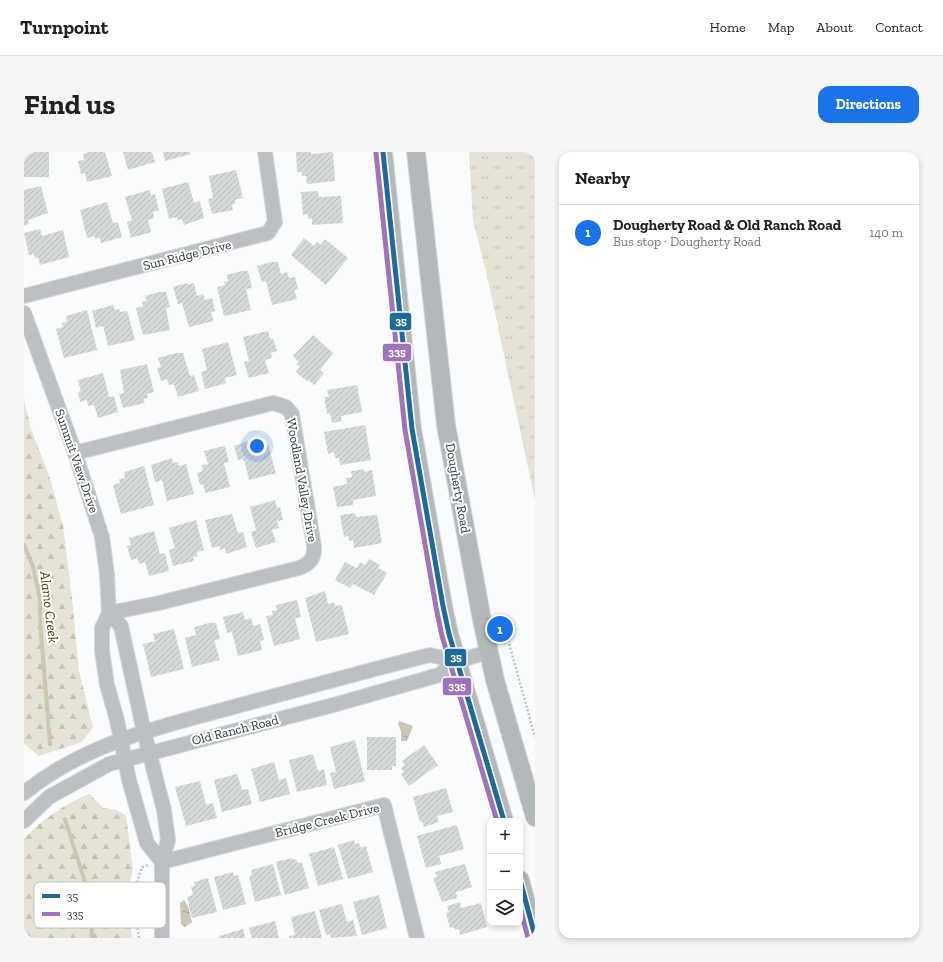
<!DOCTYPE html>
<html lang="en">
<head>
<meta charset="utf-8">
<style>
  :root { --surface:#fff; --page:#f6f6f6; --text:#202124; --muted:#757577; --line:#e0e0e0; --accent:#1a73e8 }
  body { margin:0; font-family:"Zilla Slab",serif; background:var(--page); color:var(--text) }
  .controls { position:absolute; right:12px; bottom:12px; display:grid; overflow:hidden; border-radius:8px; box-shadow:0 2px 6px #0003 }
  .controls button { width:36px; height:36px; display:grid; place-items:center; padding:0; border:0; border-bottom:1px solid var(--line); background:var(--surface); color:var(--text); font:20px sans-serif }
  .you { position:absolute; left:233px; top:294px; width:14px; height:14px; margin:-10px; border:3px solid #fff; border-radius:50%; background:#1a73e8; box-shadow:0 0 0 6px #1a73e833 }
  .badge { display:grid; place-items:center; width:26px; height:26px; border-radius:50%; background:var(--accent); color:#fff; font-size:13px; font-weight:700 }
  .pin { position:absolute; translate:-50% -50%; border:2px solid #fff; box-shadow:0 1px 4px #0006 }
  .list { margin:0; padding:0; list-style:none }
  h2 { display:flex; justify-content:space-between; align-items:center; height:52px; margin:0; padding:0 16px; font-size:17px }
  h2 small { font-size:13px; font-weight:400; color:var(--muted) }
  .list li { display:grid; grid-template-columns:26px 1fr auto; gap:12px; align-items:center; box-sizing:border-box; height:56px; padding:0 16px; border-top:1px solid var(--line) }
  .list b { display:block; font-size:15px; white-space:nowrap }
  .list p { margin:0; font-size:13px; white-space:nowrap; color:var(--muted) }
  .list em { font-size:13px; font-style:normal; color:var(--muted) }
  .icon { flex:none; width:22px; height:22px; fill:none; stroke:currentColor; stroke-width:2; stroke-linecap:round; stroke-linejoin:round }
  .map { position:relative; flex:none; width:511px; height:786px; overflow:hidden; border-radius:12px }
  header { display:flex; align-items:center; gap:24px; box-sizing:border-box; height:56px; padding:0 20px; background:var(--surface); border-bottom:1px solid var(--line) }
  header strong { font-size:19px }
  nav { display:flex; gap:22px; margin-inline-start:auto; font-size:14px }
  .intro { display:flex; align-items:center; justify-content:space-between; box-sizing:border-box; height:96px; padding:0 24px }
  h1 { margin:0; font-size:28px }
  .button { padding:10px 18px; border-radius:12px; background:var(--accent); color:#fff; font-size:14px; font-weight:700 }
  main { display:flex; gap:24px; padding:0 24px }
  aside { flex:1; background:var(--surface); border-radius:12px; box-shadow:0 2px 6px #0003 }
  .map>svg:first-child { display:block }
  .grass { fill:url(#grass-tufts) }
  .forest { fill:url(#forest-firs) }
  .water { fill:url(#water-ripples) }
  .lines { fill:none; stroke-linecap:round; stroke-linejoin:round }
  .stream { stroke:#ccc7b2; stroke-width:4 }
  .building { fill:url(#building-hatch) }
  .minor-casing { stroke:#d5d8d9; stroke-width:16 }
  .major-casing { stroke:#d5d8d9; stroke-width:20 }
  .path { stroke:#bec2c3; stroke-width:2.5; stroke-dasharray:2 2; stroke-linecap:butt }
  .minor { stroke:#bcc0c2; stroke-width:14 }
  .major { stroke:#b3b9bb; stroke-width:18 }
  .bus-1-casing { stroke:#fff; stroke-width:8 }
  .bus-2-casing { stroke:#fff; stroke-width:8 }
  .bus-1 { stroke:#1e6b9b; stroke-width:5 }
  .bus-2 { stroke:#a173ba; stroke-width:5 }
  .labels { text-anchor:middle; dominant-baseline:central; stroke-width:4; stroke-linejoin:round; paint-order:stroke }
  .street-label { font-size:13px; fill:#2f3638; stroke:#fff }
  .water-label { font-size:14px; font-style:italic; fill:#4a3e04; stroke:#fff }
  .key { fill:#fff; stroke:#c1c3c3; stroke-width:1 }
  .key-label { font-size:11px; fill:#2f3638 }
  .line-badge { stroke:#fff; stroke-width:1.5 }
  .badge-label { font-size:11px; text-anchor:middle; font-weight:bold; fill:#fff }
</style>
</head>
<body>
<header>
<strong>Turnpoint</strong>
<nav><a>Home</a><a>Map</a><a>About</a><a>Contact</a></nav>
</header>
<div class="intro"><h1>Find us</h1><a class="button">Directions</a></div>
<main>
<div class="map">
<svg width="511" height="786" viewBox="0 0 511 786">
  <defs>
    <pattern id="grass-tufts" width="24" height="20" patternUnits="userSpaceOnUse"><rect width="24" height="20" fill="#e6e3d6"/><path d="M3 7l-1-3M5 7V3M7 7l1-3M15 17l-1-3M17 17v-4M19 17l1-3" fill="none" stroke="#c6c3b8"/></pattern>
    <pattern id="forest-firs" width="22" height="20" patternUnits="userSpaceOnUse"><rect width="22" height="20" fill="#e6e3d6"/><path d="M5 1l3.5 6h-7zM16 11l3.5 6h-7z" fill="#c6c3b8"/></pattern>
    <pattern id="water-ripples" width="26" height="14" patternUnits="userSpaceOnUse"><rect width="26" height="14" fill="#ccc7b2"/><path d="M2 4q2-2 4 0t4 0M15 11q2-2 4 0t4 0" fill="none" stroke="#a6a292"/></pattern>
    <pattern id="building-hatch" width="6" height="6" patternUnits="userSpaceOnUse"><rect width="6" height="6" fill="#d5d9da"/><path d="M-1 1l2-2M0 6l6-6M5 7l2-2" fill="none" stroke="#b7bbbc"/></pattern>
  </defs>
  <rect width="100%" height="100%" fill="#fafbfc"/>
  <path class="grass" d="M445,0H511V348L462,119L449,69Z"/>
  <g class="forest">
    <path d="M0,247L7,277L25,323L39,373L49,455L55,519L69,575L58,590L15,604L0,592Z"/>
    <path d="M66,642L79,656L93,658L102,664L109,717L103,742L108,786H0V687C17,668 43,650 66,642Z"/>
  </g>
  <g class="water">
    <path d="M375,569L389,574L383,589H377V579L374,572Z"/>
    <path d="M160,748L164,754L168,770L161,775L157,772L156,751Z"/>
  </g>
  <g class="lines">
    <g class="stream">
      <path d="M0,393L9,415L16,447V469L26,592"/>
      <path d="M41,667L67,749L68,786"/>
    </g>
  </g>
  <g class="building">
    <rect x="0" y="0" width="25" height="25"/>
    <path d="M65,0H81L88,24L63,30L61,21L57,22L54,9L60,8L59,2Z"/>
    <path d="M99,0H128L131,10L104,18Z"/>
    <path d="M139,0H166L167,2L141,9Z"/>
    <path d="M272,0H287V2L309,0L311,29L283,32L282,24H278V20H273Z"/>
    <path d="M212,18L219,46L211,48L212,51L208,53L209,58L188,62L184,47L189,46L185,24Z"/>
    <path d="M164,30L170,51L176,49L180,66L160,73L158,67L154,68L153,65L145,67L138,37Z"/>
    <path d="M17,34L24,61L4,68L5,72L0,74V38Z"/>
    <path d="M126,38L127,43L131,42L135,58L129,60L130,66L124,68L127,80L107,86L103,70L108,68L101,45Z"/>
    <path d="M294,39L295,45L317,44L319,71L288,73V66L284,67V62L279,63L277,40Z"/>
    <path d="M83,50L89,71L94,70L98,85L77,91L76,86L71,87V84L63,86L56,58Z"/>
    <path d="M16,77L18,84L39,78L45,105L16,113L14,106H11L10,102L5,103L0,81Z"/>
    <path d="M280,86L290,94L293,90L297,93L301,87L324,106L302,133L267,103Z"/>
    <path d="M247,110H254L257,122L263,120L265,126L271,125L274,137L270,138L273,147L248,153L242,129L238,130L233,114Z"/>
    <path d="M218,119H224L228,136L222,137L227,158L200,164L193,135L201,133L200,130L204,129L203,123Z"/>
    <path d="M163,131L164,133L170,131L173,144L179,142L181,148L188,146L191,159L187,160L190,169L165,175L158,151L154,152L149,135Z"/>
    <path d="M136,140H142L146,155L142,156L146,178L119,183L112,156L119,154L118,150L123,149L121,144Z"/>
    <path d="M89,153L91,158L95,157L96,160L103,159L111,188L84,194L79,174L72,176L68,159Z"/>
    <path d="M63,158L73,198L40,206L32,177L39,175L38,171L43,170L42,164Z"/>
    <path d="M244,179L246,187L249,186L253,199L247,201L248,206L241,208L245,221L225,226L220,210L225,209L219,185Z"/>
    <path d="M289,183L309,201L296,218L300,221L290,233L285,228L284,230L272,220L276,215L273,212L275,210L269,204Z"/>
    <path d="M204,190L213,223L201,226L202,231L181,237L177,220L183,218L178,197Z"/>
    <path d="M152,201H159L166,224L170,223L175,239L154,245L150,232L145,233L143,227L137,229L133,216L137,215L134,206Z"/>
    <path d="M123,212L130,240L123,242L124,246L119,247L121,251L99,256L95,242L100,241L96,218Z"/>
    <path d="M79,221L85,245L90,244L94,260L74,266L70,253L64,254L63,248L56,250L54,240L57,239L54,228Z"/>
    <path d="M333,233L338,260L317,264L318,269L308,271L306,261L303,262L301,250V245H305L303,238Z"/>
    <path d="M341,273L347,308L316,313L315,306H311L310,300L304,302L300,280Z"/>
    <path d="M231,287L232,292L236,291L237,294L244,293L252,321L225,328L221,310L218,307L214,308L210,294Z"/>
    <path d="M201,294L205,310L200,311L206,335L181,341L179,332L176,333L173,321L179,319L178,313L184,312L180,299Z"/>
    <path d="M148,306L149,311L154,310L155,314L162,312L170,342L143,349L138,328L131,330L127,313Z"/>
    <path d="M120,314L130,353L97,362L89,333L96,331L95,327L101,326L100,320Z"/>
    <path d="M340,317V320L348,318L352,344L329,348V353L313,355L309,335L323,332L322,326L328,325L327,319Z"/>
    <path d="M251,348L253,356L256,355L259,368L253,369L255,376L248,378L252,390L232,396L227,380L232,378L226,355Z"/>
    <path d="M331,361L332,365L353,363L358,391L330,396L329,388L325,389L324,384L320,385L316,363Z"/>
    <path d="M208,362L214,381L219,380L223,395L202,402L201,396L196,398V394L188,396L181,368Z"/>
    <path d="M172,368L180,398L173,400V404L169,405L170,409L149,414L145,398L151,396L145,376Z"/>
    <path d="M130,379L136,402L141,401L145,419L125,424L121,410L115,412L113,406L107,408L103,394L107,393L105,386Z"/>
    <path d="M345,407L356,413L354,416L363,421L350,443L329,432L326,436L311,428L321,410L333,416L336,410L341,413Z"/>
    <path d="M301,439L304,452L310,450L311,454L318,453L325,482L292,490L281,446Z"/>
    <path d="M273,448L277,465L271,466L276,487L250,494L242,464L249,463L248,459L253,458L252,453Z"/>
    <path d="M219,460L221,468L227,466L229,474L236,472L240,488L236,489L238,498L214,504L208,480L203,481L199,465Z"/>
    <path d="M185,471H192L196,487L190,488L196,508L168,515L161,486L172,483L170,475Z"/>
    <path d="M150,477L160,517L127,525L119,492L131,489L129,482Z"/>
    <path d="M343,585H372V614H368V618H343Z"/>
    <path d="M331,588L341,629L310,637L306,621L312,620L306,595Z"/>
    <path d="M400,593L414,613L385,634L377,622L380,620L377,616L381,613L378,609Z"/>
    <path d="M289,602L294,619L300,617L303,633L273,640L265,608Z"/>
    <path d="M250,610L255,628L262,626L266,642L236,650L227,617Z"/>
    <path d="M213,622L218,638L224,637L228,652L198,660L190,628Z"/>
    <path d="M176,629L182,653L189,651L193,666L162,674L151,635Z"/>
    <path d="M422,636L429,660L413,664L415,670L400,675L398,669L396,670L389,645Z"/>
    <path d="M433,673L440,697L415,704L417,712L402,716L393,684Z"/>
    <path d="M330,688L331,692L335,691L337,696L342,694L349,720L324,727L314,693Z"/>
    <path d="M310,695L319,727L294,734L285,702Z"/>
    <path d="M268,706L269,708L272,707L274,711L278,710L285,736L261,743L252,710Z"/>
    <path d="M249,712L257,743L231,750L225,724L228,723L227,718Z"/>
    <path d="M441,712L448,735L432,740L433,746L418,750L409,726L413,725L411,720Z"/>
    <path d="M209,720L210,724L214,723L222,752L199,758L190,725Z"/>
    <path d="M184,726L193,760L168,766L163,745L169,743L167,735L171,734L170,730Z"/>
    <path d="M355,743L363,776L338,783L329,750Z"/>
    <path d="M436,750L437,756L457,751L463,775L436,783L435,777L431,778L430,775L426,776L422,761L425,760L423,754Z"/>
    <path d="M318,752L323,770L329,768L333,784L307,786L306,782L302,783L295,758Z"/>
    <path d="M291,759L298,786H265V784L271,783L267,765Z"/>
    <path d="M251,769L255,786H228L225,776Z"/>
    <path d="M219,777L221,786H195V784Z"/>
  </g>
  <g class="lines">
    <g class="minor-casing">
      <g id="minor">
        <path d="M0,144L244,81L251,70L241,0"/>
        <path d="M0,161L51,301L78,385L83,423L85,461L78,476V499L83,533L93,568L105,628L123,691L138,710"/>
        <path d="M51,301L249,251L262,255L268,262L290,394C291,406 286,412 275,416L135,451L85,461"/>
        <path d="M85,461L97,474L120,580L140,658L144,688L138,710V786"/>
        <path d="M0,641C65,588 145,573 224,551C285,535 345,518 406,503L433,509"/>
        <path d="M0,669L25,645L85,612L313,552L415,523L433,509L465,500"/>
        <path d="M138,710L360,653L393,786"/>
      </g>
    </g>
    <g class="major-casing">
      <g id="major">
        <path d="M359,0L388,277L419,454L425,482L480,669"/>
        <path d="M392,0L422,273L458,468L471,528L511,665"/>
        <path d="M496,728L511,784"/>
      </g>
    </g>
    <g class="path">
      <path d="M473,467L478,466L511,585"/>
      <path d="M115,786C111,759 108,742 118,715L125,713"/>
    </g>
    <use href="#minor" class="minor"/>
    <use href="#major" class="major"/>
    <g class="bus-1-casing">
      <g id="bus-1">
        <path d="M359,0L388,277L419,454L425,482L480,669"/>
        <path d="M496,728L511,784"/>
      </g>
    </g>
    <g class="bus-2-casing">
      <g id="bus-2">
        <path d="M352,1L381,278L412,455L418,484L473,669"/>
        <path d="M496,755L504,786"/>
      </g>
    </g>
    <use href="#bus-1" class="bus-1"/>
    <use href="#bus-2" class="bus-2"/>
  </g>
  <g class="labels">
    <g class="street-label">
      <text transform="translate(163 103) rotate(-14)">Sun Ridge Drive</text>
      <text transform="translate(53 309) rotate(71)">Summit View Drive</text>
      <text transform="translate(278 328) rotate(80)">Woodland Valley Drive</text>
      <text transform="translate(434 336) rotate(80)">Dougherty Road</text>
      <text transform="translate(211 578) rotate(-14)">Old Ranch Road</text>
      <text transform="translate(303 668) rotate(-14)">Bridge Creek Drive</text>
    </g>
    <g class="water-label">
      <text transform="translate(25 455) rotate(83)">Alamo Creek</text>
    </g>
  </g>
  <rect x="10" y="730" width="132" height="46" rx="6" class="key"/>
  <rect x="18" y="742" width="18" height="4" fill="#1e6b9b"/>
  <rect x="18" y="760" width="18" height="4" fill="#a173ba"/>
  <g class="key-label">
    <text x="43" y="748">35</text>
    <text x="43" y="766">335</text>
  </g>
  <g class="line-badge">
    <rect x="365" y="160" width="23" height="19" rx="4" fill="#1e6b9b"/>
    <rect x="358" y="191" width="30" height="19" rx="4" fill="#a173ba"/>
    <rect x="420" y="496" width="23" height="19" rx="4" fill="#1e6b9b"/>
    <rect x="418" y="525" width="30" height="19" rx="4" fill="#a173ba"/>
  </g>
  <g class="badge-label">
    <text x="377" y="173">35</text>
    <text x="373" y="204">335</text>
    <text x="432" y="509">35</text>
    <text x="433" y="538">335</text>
  </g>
</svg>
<div class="controls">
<button>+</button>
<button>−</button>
<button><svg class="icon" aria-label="layers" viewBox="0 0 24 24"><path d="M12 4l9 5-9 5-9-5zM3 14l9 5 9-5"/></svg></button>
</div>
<div class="you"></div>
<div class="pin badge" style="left:476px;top:477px">1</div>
</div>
<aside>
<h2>Nearby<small></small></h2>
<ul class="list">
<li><span class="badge">1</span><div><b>Dougherty Road &amp; Old Ranch Road</b><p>Bus stop · Dougherty Road</p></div><em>140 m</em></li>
</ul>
</aside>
</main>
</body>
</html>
